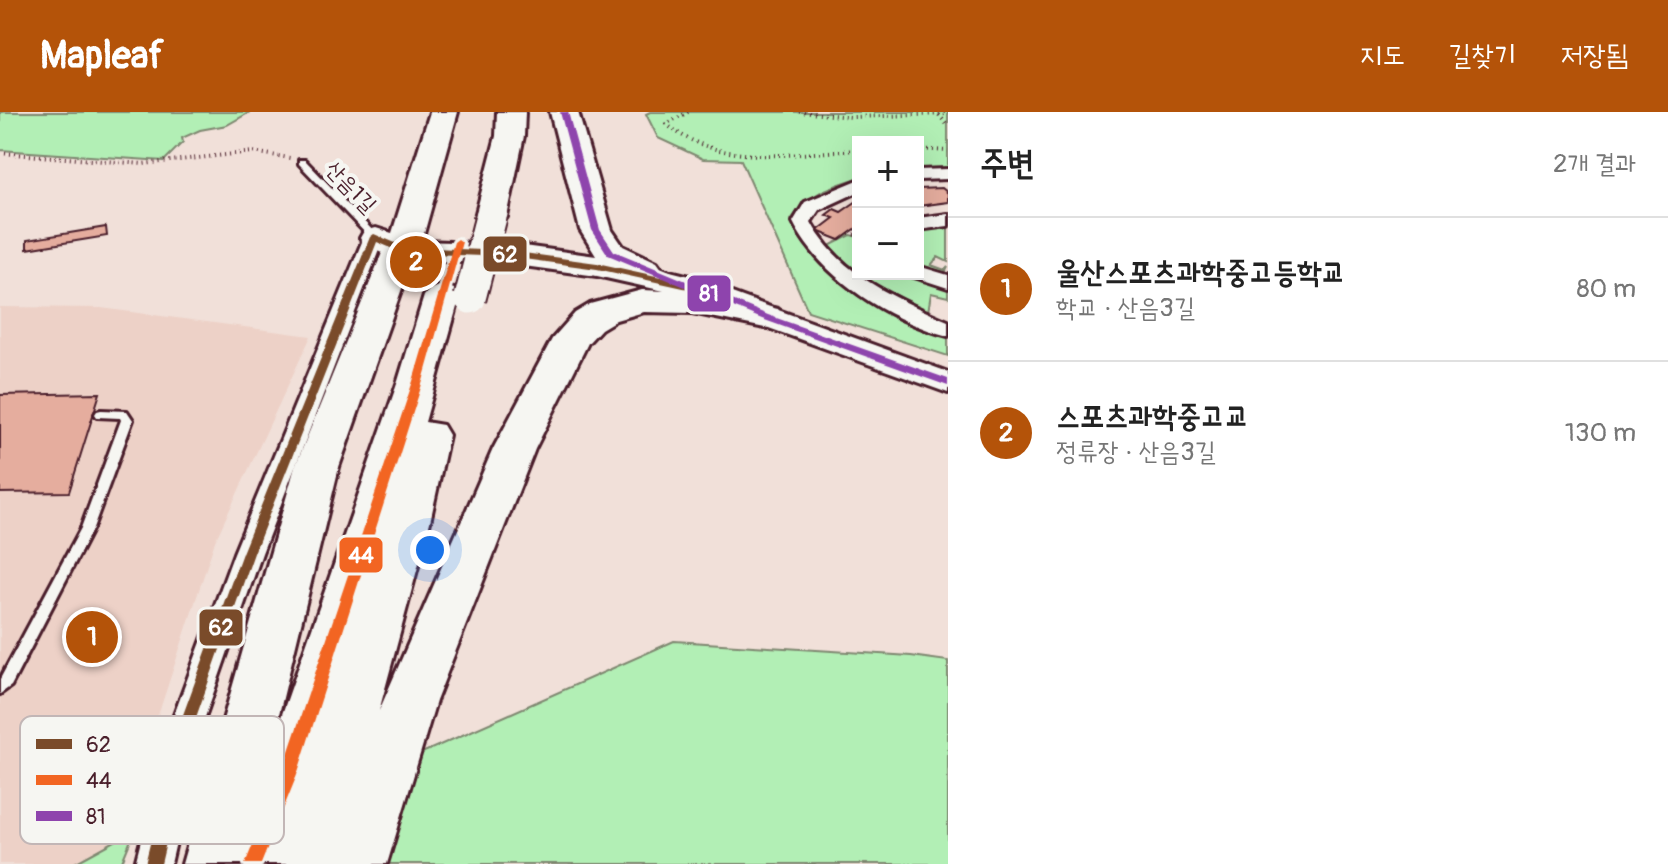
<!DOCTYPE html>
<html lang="ko">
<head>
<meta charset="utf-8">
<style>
  :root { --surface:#fff; --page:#f6f6f6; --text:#222; --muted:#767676; --line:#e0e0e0; --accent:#b45309 }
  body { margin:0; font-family:Pangolin,"Poor Story",sans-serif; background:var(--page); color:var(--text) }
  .controls { position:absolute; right:24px; top:24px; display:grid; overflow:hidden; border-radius:0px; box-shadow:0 8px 32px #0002 }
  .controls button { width:72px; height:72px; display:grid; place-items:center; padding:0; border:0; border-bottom:2px solid var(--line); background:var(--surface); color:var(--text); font:40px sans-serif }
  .you { position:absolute; left:430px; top:438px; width:28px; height:28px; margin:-20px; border:6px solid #fff; border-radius:50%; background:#1a73e8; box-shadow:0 0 0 12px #1a73e833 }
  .badge { display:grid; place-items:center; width:52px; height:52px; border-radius:50%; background:var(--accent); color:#fff; font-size:26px; font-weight:700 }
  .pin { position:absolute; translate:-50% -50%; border:4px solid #fff; box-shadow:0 2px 8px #0006 }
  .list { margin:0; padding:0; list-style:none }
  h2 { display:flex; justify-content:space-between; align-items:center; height:104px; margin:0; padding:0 32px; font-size:34px }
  h2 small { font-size:26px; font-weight:400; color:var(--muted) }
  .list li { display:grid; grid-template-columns:52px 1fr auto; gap:24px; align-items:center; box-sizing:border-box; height:144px; padding:0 32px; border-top:2px solid var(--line) }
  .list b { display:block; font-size:30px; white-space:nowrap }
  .list p { margin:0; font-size:26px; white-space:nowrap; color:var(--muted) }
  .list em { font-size:26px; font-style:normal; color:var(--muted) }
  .map { position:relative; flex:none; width:948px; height:752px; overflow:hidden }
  header { display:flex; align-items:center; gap:48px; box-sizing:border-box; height:112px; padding:0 40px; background:var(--accent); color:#fff }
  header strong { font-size:38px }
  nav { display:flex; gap:44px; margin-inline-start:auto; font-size:28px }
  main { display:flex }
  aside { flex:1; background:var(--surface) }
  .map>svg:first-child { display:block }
  .built { fill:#edd1c7 }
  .green { fill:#b2efb5; stroke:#7e8770; stroke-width:2 }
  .building { fill:#e5ad9e; stroke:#4a1f2b; stroke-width:2 }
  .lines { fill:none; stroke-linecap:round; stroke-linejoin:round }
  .lane-casing { stroke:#4a1f2b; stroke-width:6 }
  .street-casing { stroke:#4a1f2b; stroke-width:6 }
  .secondary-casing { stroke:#4a1f2b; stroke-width:6 }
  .highway-casing { stroke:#4a1f2b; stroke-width:6 }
  .path { stroke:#4a1f2b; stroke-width:4; stroke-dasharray:1 4; stroke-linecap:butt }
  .lane { fill:#f6f6f2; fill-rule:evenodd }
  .street { fill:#f6f6f2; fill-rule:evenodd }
  .secondary { fill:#f6f6f2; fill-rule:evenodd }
  .highway { fill:#f6f6f2; fill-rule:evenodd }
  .highway-bridge-casing { stroke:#4a1f2b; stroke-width:35; stroke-linecap:butt }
  .highway-bridge { stroke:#f6f6f2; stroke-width:31 }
  .bus-1-casing { stroke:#f6f6f2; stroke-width:6 }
  .bus-2-casing { stroke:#f6f6f2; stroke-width:6 }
  .bus-3-casing { stroke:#f6f6f2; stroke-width:6 }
  .bus-1 { fill:#7a4b2a; fill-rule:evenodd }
  .bus-2 { fill:#f26522; fill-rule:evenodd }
  .bus-3 { fill:#8e44ad; fill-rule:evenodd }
  .labels { text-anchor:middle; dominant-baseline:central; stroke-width:8; stroke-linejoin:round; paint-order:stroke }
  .far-street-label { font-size:22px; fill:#4a1f2b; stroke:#f6f6f2 }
  .key { fill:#f6f6f2; stroke:#c2b6b6; stroke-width:2 }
  .key-label { font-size:22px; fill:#4a1f2b }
  .line-badge { stroke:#f6f6f2; stroke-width:3 }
  .badge-label { font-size:22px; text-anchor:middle; font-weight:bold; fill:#fff }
</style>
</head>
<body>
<header>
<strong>Mapleaf</strong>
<nav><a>지도</a><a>길찾기</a><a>저장됨</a></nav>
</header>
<main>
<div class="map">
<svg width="948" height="752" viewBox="0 0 948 752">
  <rect width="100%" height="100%" fill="#f1e0d9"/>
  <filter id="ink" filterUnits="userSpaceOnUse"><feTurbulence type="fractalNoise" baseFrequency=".0125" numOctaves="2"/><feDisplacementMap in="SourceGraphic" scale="16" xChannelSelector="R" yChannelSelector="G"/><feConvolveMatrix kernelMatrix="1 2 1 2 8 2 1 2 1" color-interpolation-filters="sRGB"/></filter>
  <g filter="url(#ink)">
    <path class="built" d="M0,195L101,196L311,224L215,429L152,622L135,718L73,752H0Z"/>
    <g class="green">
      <path d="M0,0H250L227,13L200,18L182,26L183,30L164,49L0,38Z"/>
      <path d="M650,0H948V59L918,58V30H858V66C829,75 807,82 791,108C803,156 906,200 948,223V244L808,199L741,48L703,47L658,26L646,2Z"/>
      <path d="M934,114L938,117L948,114V150L938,145L931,153L945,158L948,155L944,163L918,153V118Z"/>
      <path d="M851,123L858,125V162H911L922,170L928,169L948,176V185L931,181L928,200L849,158L825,136Z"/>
      <path d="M674,529L911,544L948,549V752H368L397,652Z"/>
      <path d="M135,718L121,752H73Z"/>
    </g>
    <g class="building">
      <path d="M942,76L948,81V90L918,94V77Z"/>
      <path d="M857,89L858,115L851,120L840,128L817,119L834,106L826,103L834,97L841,100Z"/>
      <path d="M106,115L107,124L27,137V128Z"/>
      <path d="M100,281L69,380L0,381V283Z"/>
    </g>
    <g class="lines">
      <g class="lane-casing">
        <g id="lane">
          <path d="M299,48H305L377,123V127H371L299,52Z"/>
          <path d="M101,298L127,299L133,308L93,416L11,574L0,582V567L81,416L121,308L120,306L97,305L95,302L97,299Z"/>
        </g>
      </g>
      <g class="street-casing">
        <g id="street">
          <path d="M948,57V67L918,68V58Z"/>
          <path d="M858,68V80L819,98L811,110C839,162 896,187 948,209V224C889,209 820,165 793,110L805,90Z"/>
          <path d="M948,102V114L918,118V106Z"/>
          <path d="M374,119L384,125L262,441L203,611L171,752H135L171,611L234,441L364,125Z"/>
          <path d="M918,154L948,163V176L911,164L909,162H918Z"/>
        </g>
      </g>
      <g class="secondary-casing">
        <path id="secondary" d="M688,165L948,260V281L755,211L678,180L674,174L678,168Z"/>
      </g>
      <g class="highway-casing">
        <g id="highway">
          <path d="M430,0H458L422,129L509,132L596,144L580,118L550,0H578L612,118L623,134L657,150L662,157L698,166L703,173L698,181L778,197L783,205L778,213L765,216L692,201L644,200L616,208L601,217L588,231L535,337L436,589L387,752H182L295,355L382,141L364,133L360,126L364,119L376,116L392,121ZM412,148L509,152L597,164L664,179L642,178L590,192L575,201L552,227L493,337L379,599L430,410L449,323L443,313L425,310L460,184L454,177L442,173L430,177L424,184L398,269L272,631L339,355Z"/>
          <path d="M497,0H525L524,24L507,105L502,112L491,115L480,112L475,105L496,24Z"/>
        </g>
      </g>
      <g class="path">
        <path d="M688,0L666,12C721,57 792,41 858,38"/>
        <path d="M799,0L851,5L948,2"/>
        <path d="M939,3L948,14"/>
        <path d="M918,37L948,39"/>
        <path d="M0,41L143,52L253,40L290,46"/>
        <path d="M849,122L858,123"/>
      </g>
      <use href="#lane" class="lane"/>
      <use href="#street" class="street"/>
      <use href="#secondary" class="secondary"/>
      <use href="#highway" class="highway"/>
      <g class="highway-bridge-casing">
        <path id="highway-bridge" d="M470,186L491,105"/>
      </g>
      <use href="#highway-bridge" class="highway-bridge"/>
      <g class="bus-1-casing">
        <path id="bus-1" d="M374,122L405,135L509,139L597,151L688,171L693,174L688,177L597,157L509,145L403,141L377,130L254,441L194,611L161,752H145L180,611L242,441L370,125Z"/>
      </g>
      <g class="bus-2-casing">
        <path id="bus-2" d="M458,127L462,130L423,269L297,663L261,752H245L281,663L413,269L454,130Z"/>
      </g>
      <g class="bus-3-casing">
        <path id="bus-3" d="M560,0H568L600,118L614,139L768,203L948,267V274L762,207L608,143L592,118Z"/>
      </g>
      <use href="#bus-1" class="bus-1"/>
      <use href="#bus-2" class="bus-2"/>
      <use href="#bus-3" class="bus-3"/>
    </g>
  </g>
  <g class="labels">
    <g class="far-street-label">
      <text transform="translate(351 75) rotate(46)">산음1길</text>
    </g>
  </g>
  <rect x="20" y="604" width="264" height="128" rx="12" class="key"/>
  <rect x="36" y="627" width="36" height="10" fill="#7a4b2a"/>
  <rect x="36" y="663" width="36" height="10" fill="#f26522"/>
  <rect x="36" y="699" width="36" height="10" fill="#8e44ad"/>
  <g class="key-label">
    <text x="86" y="640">62</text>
    <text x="86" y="676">44</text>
    <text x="86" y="712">81</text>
  </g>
  <g class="line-badge">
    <rect x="482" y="123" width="46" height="38" rx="8" fill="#7a4b2a"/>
    <rect x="686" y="162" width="46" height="39" rx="8" fill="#8e44ad"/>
    <rect x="338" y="424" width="46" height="38" rx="8" fill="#f26522"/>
    <rect x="198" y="496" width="46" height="39" rx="8" fill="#7a4b2a"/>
  </g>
  <g class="badge-label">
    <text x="505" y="150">62</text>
    <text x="709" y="189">81</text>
    <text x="361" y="451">44</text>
    <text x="221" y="523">62</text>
  </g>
</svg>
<div class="controls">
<button>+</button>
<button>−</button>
</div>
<div class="you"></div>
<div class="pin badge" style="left:92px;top:525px">1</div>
<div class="pin badge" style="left:416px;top:150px">2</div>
</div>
<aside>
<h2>주변<small>2개 결과</small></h2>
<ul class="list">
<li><span class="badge">1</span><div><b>울산스포츠과학중고등학교</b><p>학교 · 산음3길</p></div><em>80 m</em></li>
<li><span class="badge">2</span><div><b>스포츠과학중고교</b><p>정류장 · 산음3길</p></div><em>130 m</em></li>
</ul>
</aside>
</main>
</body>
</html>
